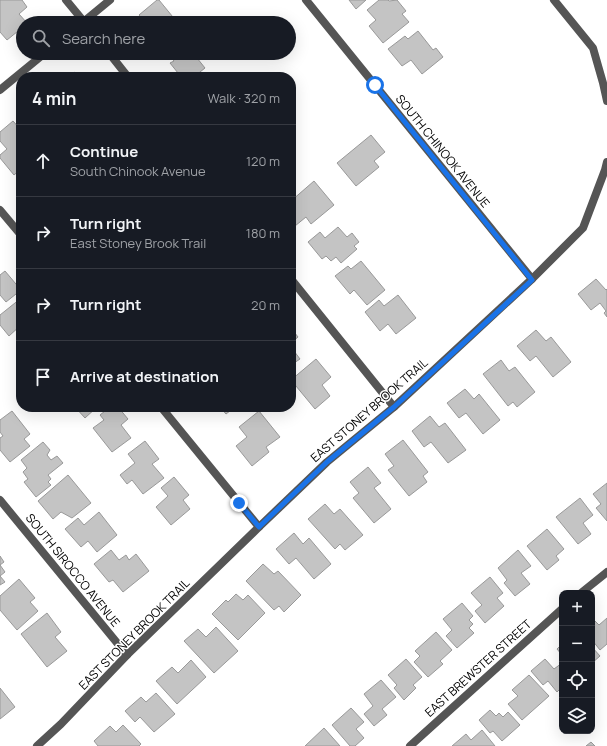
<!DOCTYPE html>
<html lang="en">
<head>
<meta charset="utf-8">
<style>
  :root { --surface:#171b24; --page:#20242c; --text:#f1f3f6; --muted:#9ea1a6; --line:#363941 }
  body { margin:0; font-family:Manrope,sans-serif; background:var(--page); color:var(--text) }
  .controls { position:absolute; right:12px; bottom:12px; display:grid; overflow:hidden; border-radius:8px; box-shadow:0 4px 16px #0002 }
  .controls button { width:36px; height:36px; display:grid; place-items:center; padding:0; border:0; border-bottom:1px solid var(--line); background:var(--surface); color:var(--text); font:20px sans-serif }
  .stop { position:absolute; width:12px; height:12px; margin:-9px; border:3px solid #1a73e8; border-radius:50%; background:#fff }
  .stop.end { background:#1a73e8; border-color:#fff; box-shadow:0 1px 4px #0008 }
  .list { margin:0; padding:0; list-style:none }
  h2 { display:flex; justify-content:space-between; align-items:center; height:52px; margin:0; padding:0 16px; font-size:17px }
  h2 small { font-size:13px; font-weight:400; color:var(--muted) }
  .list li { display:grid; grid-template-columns:26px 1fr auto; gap:12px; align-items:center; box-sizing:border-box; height:72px; padding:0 16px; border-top:1px solid var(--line) }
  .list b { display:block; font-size:15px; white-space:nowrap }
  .list p { margin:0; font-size:13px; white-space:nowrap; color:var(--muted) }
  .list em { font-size:13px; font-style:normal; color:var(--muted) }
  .icon { flex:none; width:22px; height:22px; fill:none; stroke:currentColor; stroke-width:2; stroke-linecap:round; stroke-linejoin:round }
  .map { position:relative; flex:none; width:607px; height:746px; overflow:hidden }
  .search { position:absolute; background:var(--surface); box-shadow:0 4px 16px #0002; left:16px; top:16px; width:280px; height:44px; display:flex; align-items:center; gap:10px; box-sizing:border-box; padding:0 14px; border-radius:22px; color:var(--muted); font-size:15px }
  .panel { position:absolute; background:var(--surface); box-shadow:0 4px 16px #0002; left:16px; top:72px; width:280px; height:340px; border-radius:16px }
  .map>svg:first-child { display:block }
  .building { fill:#c4c4c4; stroke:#999 }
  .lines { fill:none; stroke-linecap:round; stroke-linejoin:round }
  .street { stroke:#555; stroke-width:8 }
  .route { stroke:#1a73e8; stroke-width:5 }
  .labels { text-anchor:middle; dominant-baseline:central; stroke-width:3; stroke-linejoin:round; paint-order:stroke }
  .street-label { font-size:12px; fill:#000; stroke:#fff }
</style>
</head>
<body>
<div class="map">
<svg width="607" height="746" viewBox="0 0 607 746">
  <rect width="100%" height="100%" fill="#fff"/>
  <g class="building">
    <path d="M0,0H22L27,7L19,14L27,23H23V27L7,40L0,32Z"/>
    <path d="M157,0H159L177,22L146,23L139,15Z"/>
    <path d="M349,0H366L356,9Z"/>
    <path d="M379,0H388L389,1L397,0L406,11L402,14L409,22L383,43L369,26L376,20L367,10Z"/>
    <path d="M418,31L433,50L436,48L443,57L422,74L411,60L402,66L388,49L405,36L408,39Z"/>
    <path d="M153,53H165L157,59Z"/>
    <path d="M172,53H193L205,68L195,76L196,77H173L178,73L170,63L174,61L169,55Z"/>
    <path d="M75,72L78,77H69Z"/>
    <path d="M13,121L21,130V169L14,175L0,158V155L7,149L0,141V132Z"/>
    <path d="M371,135L385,152L374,161L379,167L356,186L337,163Z"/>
    <path d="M314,181L334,205L311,224L306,217L295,226L291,221V201Z"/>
    <path d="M338,227L347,237L352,233L359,242L354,246L357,249L341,263L336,257L331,261L326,256L322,259L308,242L320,232L325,238Z"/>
    <path d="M361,261L385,290L367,305L354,290L350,294L335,276L348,266L351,269Z"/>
    <path d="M5,271L21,290L6,302L0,295V275Z"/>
    <path d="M596,279L606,290L607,289V317L604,313L606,311L600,303L591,310L578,294Z"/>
    <path d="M398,295L416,318L396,334L388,324L380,331L365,312L379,300L384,306Z"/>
    <path d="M20,299L21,301V325L9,336L0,325V315Z"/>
    <path d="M291,328L298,337L291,343Z"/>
    <path d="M536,330L546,341L551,337L571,362L553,377L536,356L530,361L517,346Z"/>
    <path d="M291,347L300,359L291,365Z"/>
    <path d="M316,359L331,377L322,385L330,396L315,409L291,380Z"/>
    <path d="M501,360L509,371L515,367L535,392L517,407L513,402L508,406L483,374Z"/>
    <path d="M465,389L474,399L479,394L500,420L483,434L466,413L459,418L447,403Z"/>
    <path d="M75,407H97L85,418Z"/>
    <path d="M110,407H118L128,419L121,425L131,438L112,452L93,428L104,420L100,415Z"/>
    <path d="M220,407H235L226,414Z"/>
    <path d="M12,411L30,434L24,439L30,446L10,462L0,450V438L3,436L0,432V420Z"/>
    <path d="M259,411L280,437L266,447L269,452L252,466L236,446L247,437L239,427Z"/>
    <path d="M430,416L439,427L445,423L466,450L448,463L431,442L424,447L412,431Z"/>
    <path d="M403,440L428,472L423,476L427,482L409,496L388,470L394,466L385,454Z"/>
    <path d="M145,441L159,459L152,464L164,478L143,494L132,480L127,484L120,475L135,463L128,454Z"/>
    <path d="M43,442L50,450L47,455L51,460L57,456L63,463L48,475L51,479L48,482L51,485L36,497L24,482L28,479L23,472L27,468L21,460Z"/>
    <path d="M368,467L381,483L374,488L391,509L374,523L353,498L359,493L350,482Z"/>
    <path d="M68,475L91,503L72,518L61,512L53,519L38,501Z"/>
    <path d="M174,477L189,495L183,500L190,509L171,525L156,507L168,496L161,488Z"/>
    <path d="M607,483V521L596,508L601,504L593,494Z"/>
    <path d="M580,498L593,515L583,523L591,534L578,544L556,517Z"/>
    <path d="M325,504L334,514L340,509L363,535L345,550L340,544L335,549L308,519Z"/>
    <path d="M99,512L117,535L97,552L88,541L81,547L65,529L78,518L84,525Z"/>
    <path d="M547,529L564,549L556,556L559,560L547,570L527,546Z"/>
    <path d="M294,533L303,544L309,538L331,564L314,579L296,558L289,564L276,549Z"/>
    <path d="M111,550L119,560L126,555L129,560L136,554L149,571L123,592L113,580L109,582L94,564Z"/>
    <path d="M518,550L531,566L521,573L530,584L515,596L504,583L507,580L498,568Z"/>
    <path d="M0,556L4,562L0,565L5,572L0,576Z"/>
    <path d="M263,564L274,574L278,571L301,595L284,612L279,606L274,610L246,581Z"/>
    <path d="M0,576L5,582L0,585Z"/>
    <path d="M490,577L503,593L497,598L504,606L485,623L475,611L482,605L471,593Z"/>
    <path d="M19,579L35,598L30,602L38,611L17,630L0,610V596Z"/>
    <path d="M236,594L243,600L248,595L265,613L238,640L212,614L226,600L228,602Z"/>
    <path d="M462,603L473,616L469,620L473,624L469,628L474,633L457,648L446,636L452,630L443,619Z"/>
    <path d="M47,613L61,632L55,637L67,651L47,667L21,634Z"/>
    <path d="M592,618L599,625L607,618V644L600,650L592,640Z"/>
    <path d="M216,627L238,651L214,673L184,641L198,629L206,637Z"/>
    <path d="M436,632L452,650L440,661L443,664L428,677L414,662L420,656L415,651Z"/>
    <path d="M562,644V655L557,649Z"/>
    <path d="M592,647L600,656L592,663Z"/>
    <path d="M406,659L422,677L413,685L416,688L404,700L394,688L397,685L388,675Z"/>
    <path d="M545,659L554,669L562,663V687L557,692L548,681L543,685L531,671Z"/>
    <path d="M191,660L206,677L177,704L156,681L172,667L178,673Z"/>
    <path d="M529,675L549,696L522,720L508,704L518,696L512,690Z"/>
    <path d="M381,680L396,697L382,709L387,715L374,726L364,714L373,706L364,694Z"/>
    <path d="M0,688L15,707L0,719Z"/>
    <path d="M156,693L175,714L154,732L140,717L135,722L125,711L141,697L146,702Z"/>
    <path d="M351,708L364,722L356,729L364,738L355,746H350L332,725Z"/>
    <path d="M490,710L496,716L499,713L503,717L508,712L520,725L502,741L493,731L490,733L479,720Z"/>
    <path d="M123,725L141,744L139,746H98L94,741L110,726L116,732Z"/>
    <path d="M324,728L340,746H305Z"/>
    <path d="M482,730L495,746H452L466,734L471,740Z"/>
    <path d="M591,742L595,746H586Z"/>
  </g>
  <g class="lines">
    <g class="street">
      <path d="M66,0L85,23"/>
      <path d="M306,0L532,279"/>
      <path d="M554,0L593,48L603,83L607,101"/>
      <path d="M82,23L110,0"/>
      <path d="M109,53L128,77"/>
      <path d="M0,90L45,53"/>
      <path d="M0,210L21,235"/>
      <path d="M291,279L394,407"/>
      <path d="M161,407L259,527"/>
      <path d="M0,500L127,655"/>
      <path d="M581,593L607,572"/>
      <path d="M37,746L61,724L127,655L259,527L327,462L394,407L532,279L583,228L605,170L607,162"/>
      <path d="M410,746L562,609"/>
    </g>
  </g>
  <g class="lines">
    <path class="route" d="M239,503L259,527L327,462L394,407L532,280L375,85"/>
  </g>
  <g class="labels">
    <g class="street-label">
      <text transform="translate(443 151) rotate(51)">SOUTH CHINOOK AVENUE</text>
      <text transform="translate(369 410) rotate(-41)">EAST STONEY BROOK TRAIL</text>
      <text transform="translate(73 570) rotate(51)">SOUTH SIROCCO AVENUE</text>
      <text transform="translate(134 634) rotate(-45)">EAST STONEY BROOK TRAIL</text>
      <text transform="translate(478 668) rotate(-42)">EAST BREWSTER STREET</text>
    </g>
  </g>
</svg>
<div class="controls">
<button>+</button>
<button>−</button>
<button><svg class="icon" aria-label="locate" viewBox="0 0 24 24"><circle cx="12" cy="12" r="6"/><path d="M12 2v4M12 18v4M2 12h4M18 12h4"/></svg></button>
<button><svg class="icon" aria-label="layers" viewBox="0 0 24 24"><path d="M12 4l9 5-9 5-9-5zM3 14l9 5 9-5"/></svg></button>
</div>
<div class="stop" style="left:375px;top:85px"></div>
<div class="stop end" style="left:239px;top:503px"></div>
<div class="search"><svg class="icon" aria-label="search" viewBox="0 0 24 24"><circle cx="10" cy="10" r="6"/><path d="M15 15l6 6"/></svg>Search here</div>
<section class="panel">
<h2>4 min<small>Walk · 320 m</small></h2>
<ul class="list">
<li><svg class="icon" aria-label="ahead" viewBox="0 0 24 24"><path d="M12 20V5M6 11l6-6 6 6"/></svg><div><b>Continue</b><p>South Chinook Avenue</p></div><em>120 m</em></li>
<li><svg class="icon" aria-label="right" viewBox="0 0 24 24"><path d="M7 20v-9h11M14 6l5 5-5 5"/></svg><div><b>Turn right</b><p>East Stoney Brook Trail</p></div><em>180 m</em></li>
<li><svg class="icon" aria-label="right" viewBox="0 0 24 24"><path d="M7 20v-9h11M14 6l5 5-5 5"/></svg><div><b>Turn right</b></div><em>20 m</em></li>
<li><svg class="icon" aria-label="arrive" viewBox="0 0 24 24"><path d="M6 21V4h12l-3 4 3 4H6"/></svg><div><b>Arrive at destination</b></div></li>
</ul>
</section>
</div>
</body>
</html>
